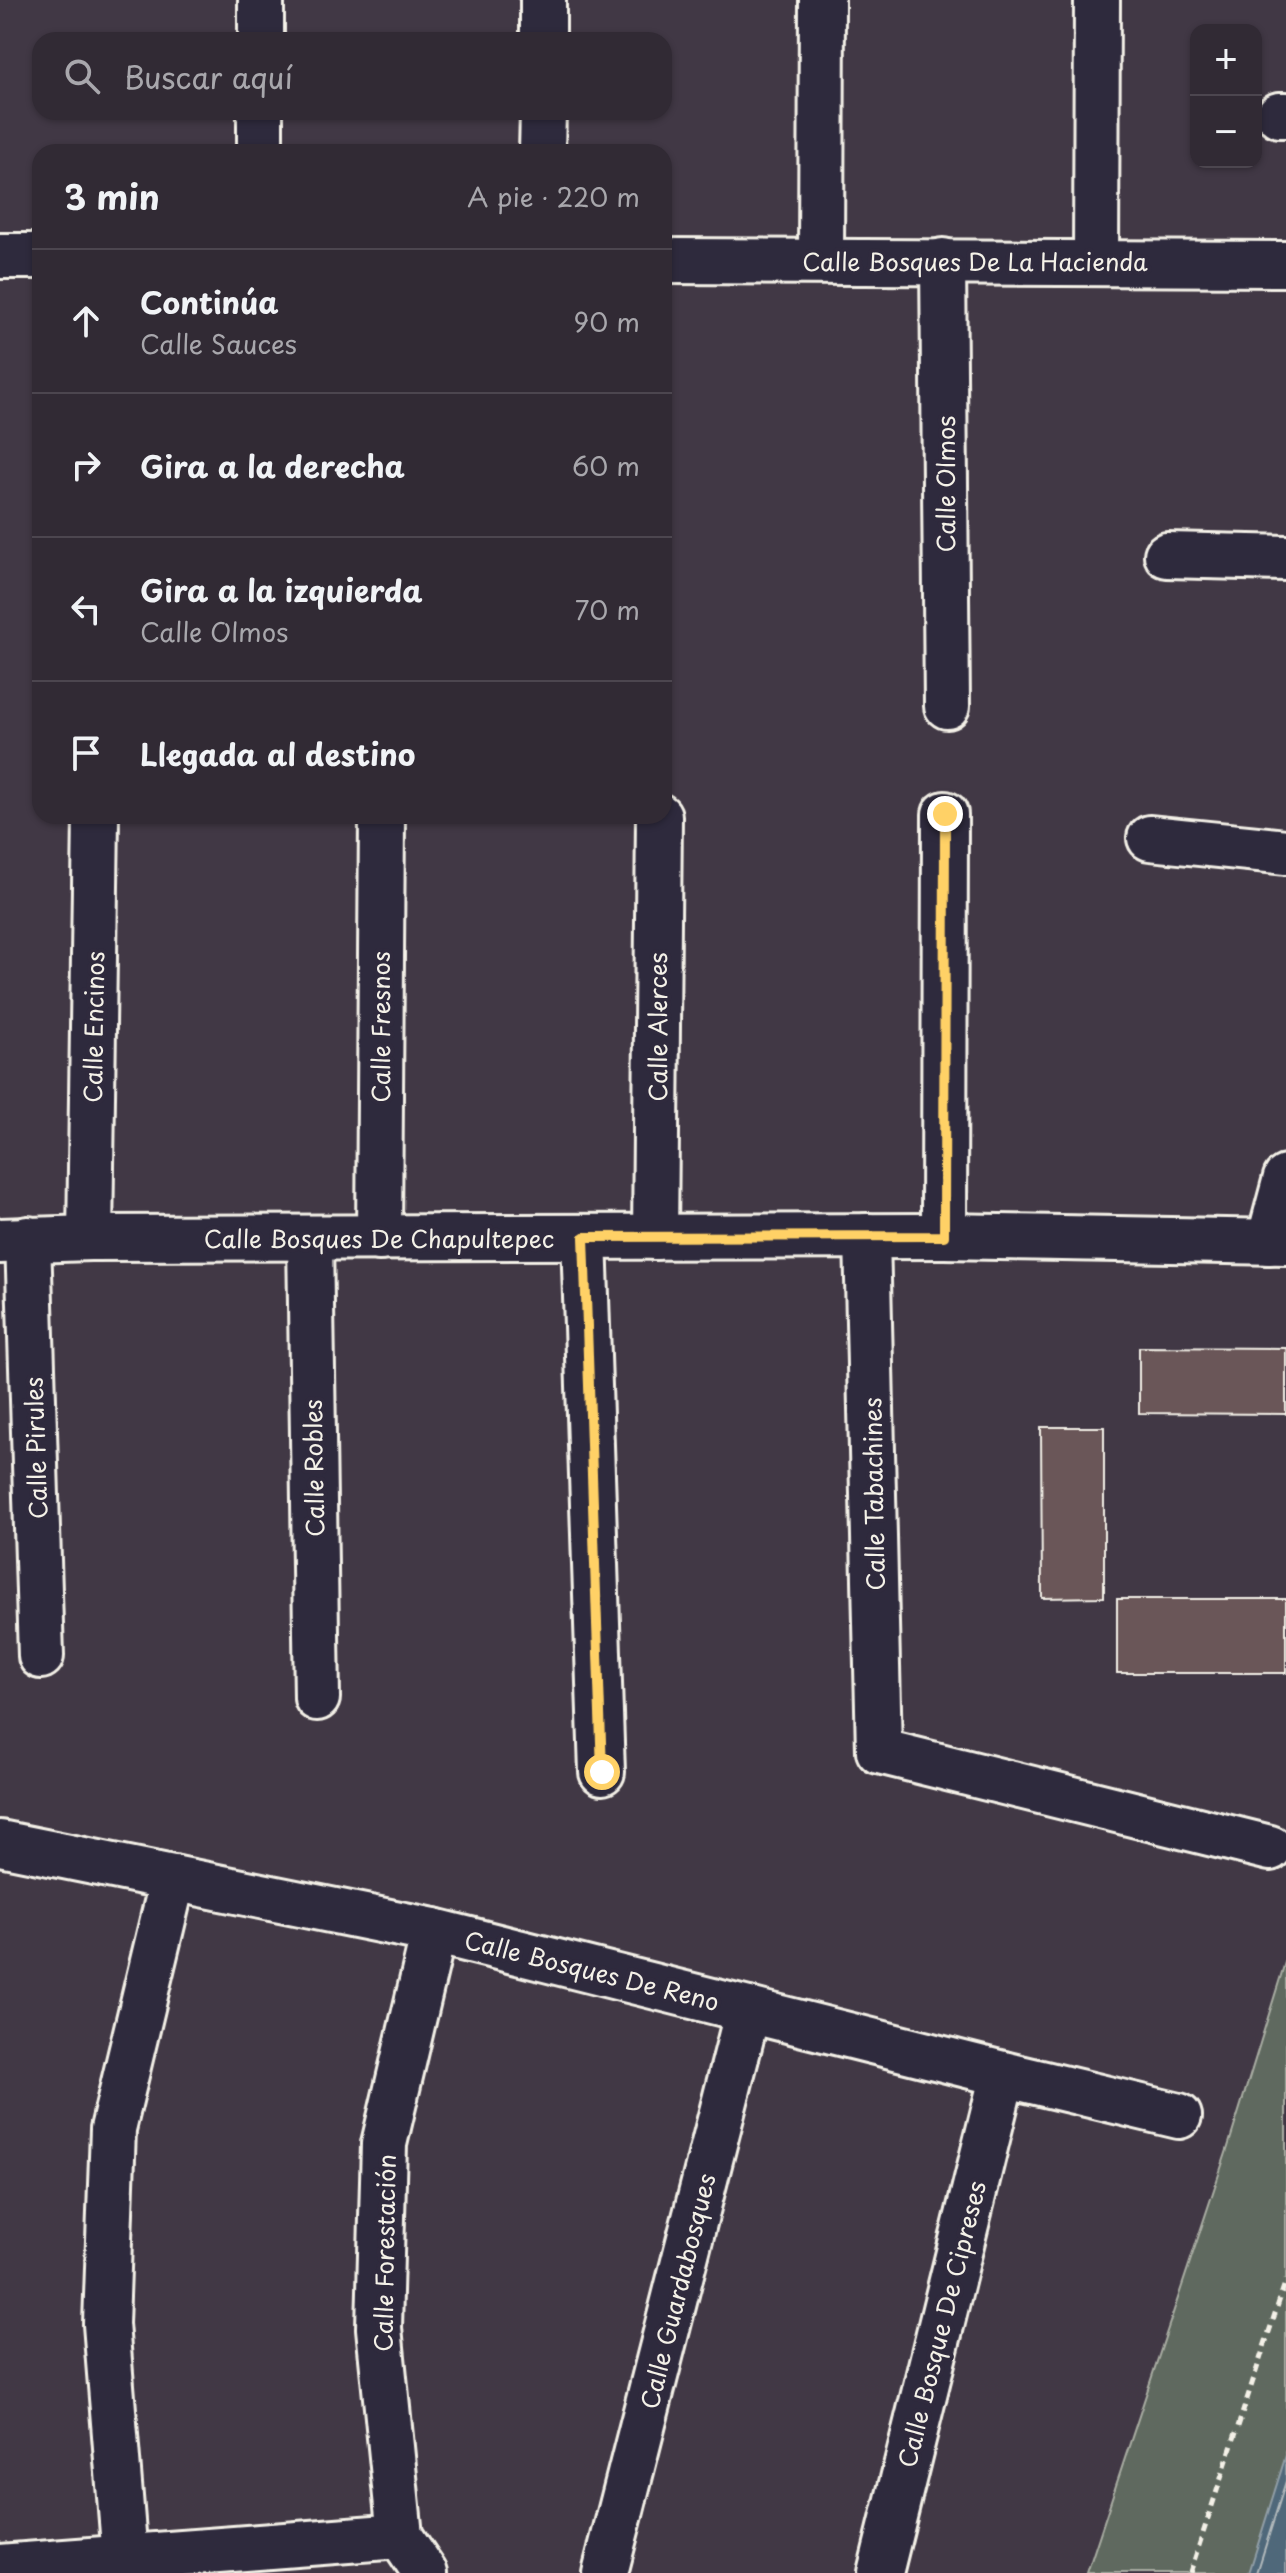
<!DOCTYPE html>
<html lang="es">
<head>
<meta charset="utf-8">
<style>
  :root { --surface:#312a34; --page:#3d3640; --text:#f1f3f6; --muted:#a8a7ac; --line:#4c464f }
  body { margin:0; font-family:"Playpen Sans",sans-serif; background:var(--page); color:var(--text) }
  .controls { position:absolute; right:24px; top:24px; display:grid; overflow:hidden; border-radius:16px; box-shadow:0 2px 6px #0004 }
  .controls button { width:72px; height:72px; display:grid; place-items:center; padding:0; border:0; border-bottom:2px solid var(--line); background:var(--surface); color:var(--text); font:40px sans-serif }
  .stop { position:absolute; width:24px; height:24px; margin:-18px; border:6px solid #ffd166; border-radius:50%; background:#fff }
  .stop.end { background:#ffd166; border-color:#fff; box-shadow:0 2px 8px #0008 }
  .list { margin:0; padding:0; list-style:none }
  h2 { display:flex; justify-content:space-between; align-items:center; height:104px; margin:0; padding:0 32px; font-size:34px }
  h2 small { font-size:26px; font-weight:400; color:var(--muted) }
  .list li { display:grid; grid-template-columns:52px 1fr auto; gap:24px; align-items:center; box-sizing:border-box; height:144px; padding:0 32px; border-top:2px solid var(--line) }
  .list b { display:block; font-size:30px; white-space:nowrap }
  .list p { margin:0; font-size:26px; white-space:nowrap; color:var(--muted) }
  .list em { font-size:26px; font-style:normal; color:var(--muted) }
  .icon { flex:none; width:44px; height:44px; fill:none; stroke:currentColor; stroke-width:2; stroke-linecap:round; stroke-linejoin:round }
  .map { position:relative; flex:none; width:1286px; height:2573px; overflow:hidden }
  .search { position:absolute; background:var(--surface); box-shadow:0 2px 6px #0004; left:32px; top:32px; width:640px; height:88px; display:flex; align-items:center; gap:20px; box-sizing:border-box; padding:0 28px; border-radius:24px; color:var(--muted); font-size:30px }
  .panel { position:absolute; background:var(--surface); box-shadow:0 2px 6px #0004; left:32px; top:144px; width:640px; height:680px; border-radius:24px }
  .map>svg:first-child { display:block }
  .green { fill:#5e695e; stroke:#a9ada3; stroke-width:2 }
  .water { fill:#4f677a; stroke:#919ea6; stroke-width:2 }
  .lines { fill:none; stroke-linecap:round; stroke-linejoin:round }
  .shore { stroke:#b2babc; stroke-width:2 }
  .building { fill:#6a5758; stroke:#f4f1e8; stroke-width:2 }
  .minor-casing { stroke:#f4f1e8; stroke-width:50 }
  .path { stroke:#f4f1e8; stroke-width:5; stroke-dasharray:8 6; stroke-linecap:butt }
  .minor { stroke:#2f2a3d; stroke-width:44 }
  .route { stroke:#ffd166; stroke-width:10 }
  .labels { text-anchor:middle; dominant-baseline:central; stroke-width:8; stroke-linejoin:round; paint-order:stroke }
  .street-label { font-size:24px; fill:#f4f1e8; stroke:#2f2a3d }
</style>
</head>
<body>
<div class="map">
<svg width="1286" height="2573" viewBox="0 0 1286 2573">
  <rect width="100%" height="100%" fill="#413845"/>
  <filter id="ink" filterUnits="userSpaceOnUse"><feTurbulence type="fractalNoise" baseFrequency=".0125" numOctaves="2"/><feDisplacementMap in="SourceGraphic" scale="16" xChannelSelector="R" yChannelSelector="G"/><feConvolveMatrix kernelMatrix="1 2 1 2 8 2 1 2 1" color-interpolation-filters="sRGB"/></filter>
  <g filter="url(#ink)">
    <path class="green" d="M1286,1959V2573H1087L1228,2147Z"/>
    <path class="water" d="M1286,2455V2573H1249Z"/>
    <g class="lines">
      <path class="shore" d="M1257,2573L1286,2481"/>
    </g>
    <g class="building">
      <path d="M1139,1347L1286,1348V1414L1139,1413Z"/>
      <path d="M1041,1427H1104V1597L1042,1598Z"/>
      <rect x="1117" y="1599" width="169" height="74"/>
    </g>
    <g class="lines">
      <g class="minor-casing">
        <g id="minor">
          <path d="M261,40V0"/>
          <path d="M543,40V0"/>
          <path d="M1279,115H1286"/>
          <path d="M260,152V112"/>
          <path d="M542,152L543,112"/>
          <path d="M0,256H40"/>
          <path d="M664,261L1286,264"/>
          <path d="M821,261L822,0"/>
          <path d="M943,261L947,706"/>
          <path d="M1096,261L1097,0"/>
          <path d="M1167,555L1286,558"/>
          <path d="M1150,838L1286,852"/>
          <path d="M867,1236L879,1751L1270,1848"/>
          <path d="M944,1236L945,814"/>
          <path d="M584,1237L602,1772"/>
          <path d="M655,1237L659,816"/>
          <path d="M90,1238L96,816"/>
          <path d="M379,1238L382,816"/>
          <path d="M28,1239L41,1656"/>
          <path d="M310,1239L317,1698"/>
          <path d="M0,1241L90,1238L944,1236L1286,1242"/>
          <path d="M1269,1242L1286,1178"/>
          <path d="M0,1843L434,1931L1003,2074L1179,2116"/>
          <path d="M125,2558L106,2324L113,2129L173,1878"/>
          <path d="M0,2567L400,2536"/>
          <path d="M425,2573L400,2536L379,2328L384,2144L434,1931"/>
          <path d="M605,2573L748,2010"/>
          <path d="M880,2573L1003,2074"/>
        </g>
      </g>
      <path class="path" d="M1190,2573L1286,2280"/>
      <use href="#minor" class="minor"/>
    </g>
  </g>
  <g class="lines" filter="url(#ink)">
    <path class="route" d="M602,1772L584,1237L944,1236L945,814"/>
  </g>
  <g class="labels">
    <g class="street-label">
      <text x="975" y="261">Calle Bosques De La Hacienda</text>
      <text transform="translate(945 484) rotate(-90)">Calle Olmos</text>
      <text transform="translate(93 1027) rotate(-89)">Calle Encinos</text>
      <text transform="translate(380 1027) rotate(-90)">Calle Fresnos</text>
      <text transform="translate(657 1027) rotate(-90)">Calle Alerces</text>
      <text x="379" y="1238">Calle Bosques De Chapultepec</text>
      <text transform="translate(35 1448) rotate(-92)">Calle Pirules</text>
      <text transform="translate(313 1468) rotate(-91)">Calle Robles</text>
      <text transform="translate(873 1494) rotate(-91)">Calle Tabachines</text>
      <text transform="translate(592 1970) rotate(14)">Calle Bosques De Reno</text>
      <text transform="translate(384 2253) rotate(-89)">Calle Forestación</text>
      <text transform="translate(677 2291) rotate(-76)">Calle Guardabosques</text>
      <text transform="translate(941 2324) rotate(-76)">Calle Bosque De Cipreses</text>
    </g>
  </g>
</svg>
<div class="controls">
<button>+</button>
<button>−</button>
</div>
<div class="stop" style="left:602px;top:1772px"></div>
<div class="stop end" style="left:945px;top:814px"></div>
<div class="search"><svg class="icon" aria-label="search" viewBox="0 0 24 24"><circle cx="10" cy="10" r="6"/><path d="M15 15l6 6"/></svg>Buscar aquí</div>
<section class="panel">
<h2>3 min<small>A pie · 220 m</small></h2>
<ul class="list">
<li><svg class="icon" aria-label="ahead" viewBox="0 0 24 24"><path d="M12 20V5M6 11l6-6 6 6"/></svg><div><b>Continúa</b><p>Calle Sauces</p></div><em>90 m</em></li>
<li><svg class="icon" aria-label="right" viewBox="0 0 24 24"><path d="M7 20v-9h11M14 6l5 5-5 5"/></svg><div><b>Gira a la derecha</b></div><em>60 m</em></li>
<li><svg class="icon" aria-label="left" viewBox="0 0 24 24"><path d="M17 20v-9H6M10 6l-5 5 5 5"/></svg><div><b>Gira a la izquierda</b><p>Calle Olmos</p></div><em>70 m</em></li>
<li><svg class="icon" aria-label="arrive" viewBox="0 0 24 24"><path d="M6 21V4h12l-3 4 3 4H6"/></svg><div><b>Llegada al destino</b></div></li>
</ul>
</section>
</div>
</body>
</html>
